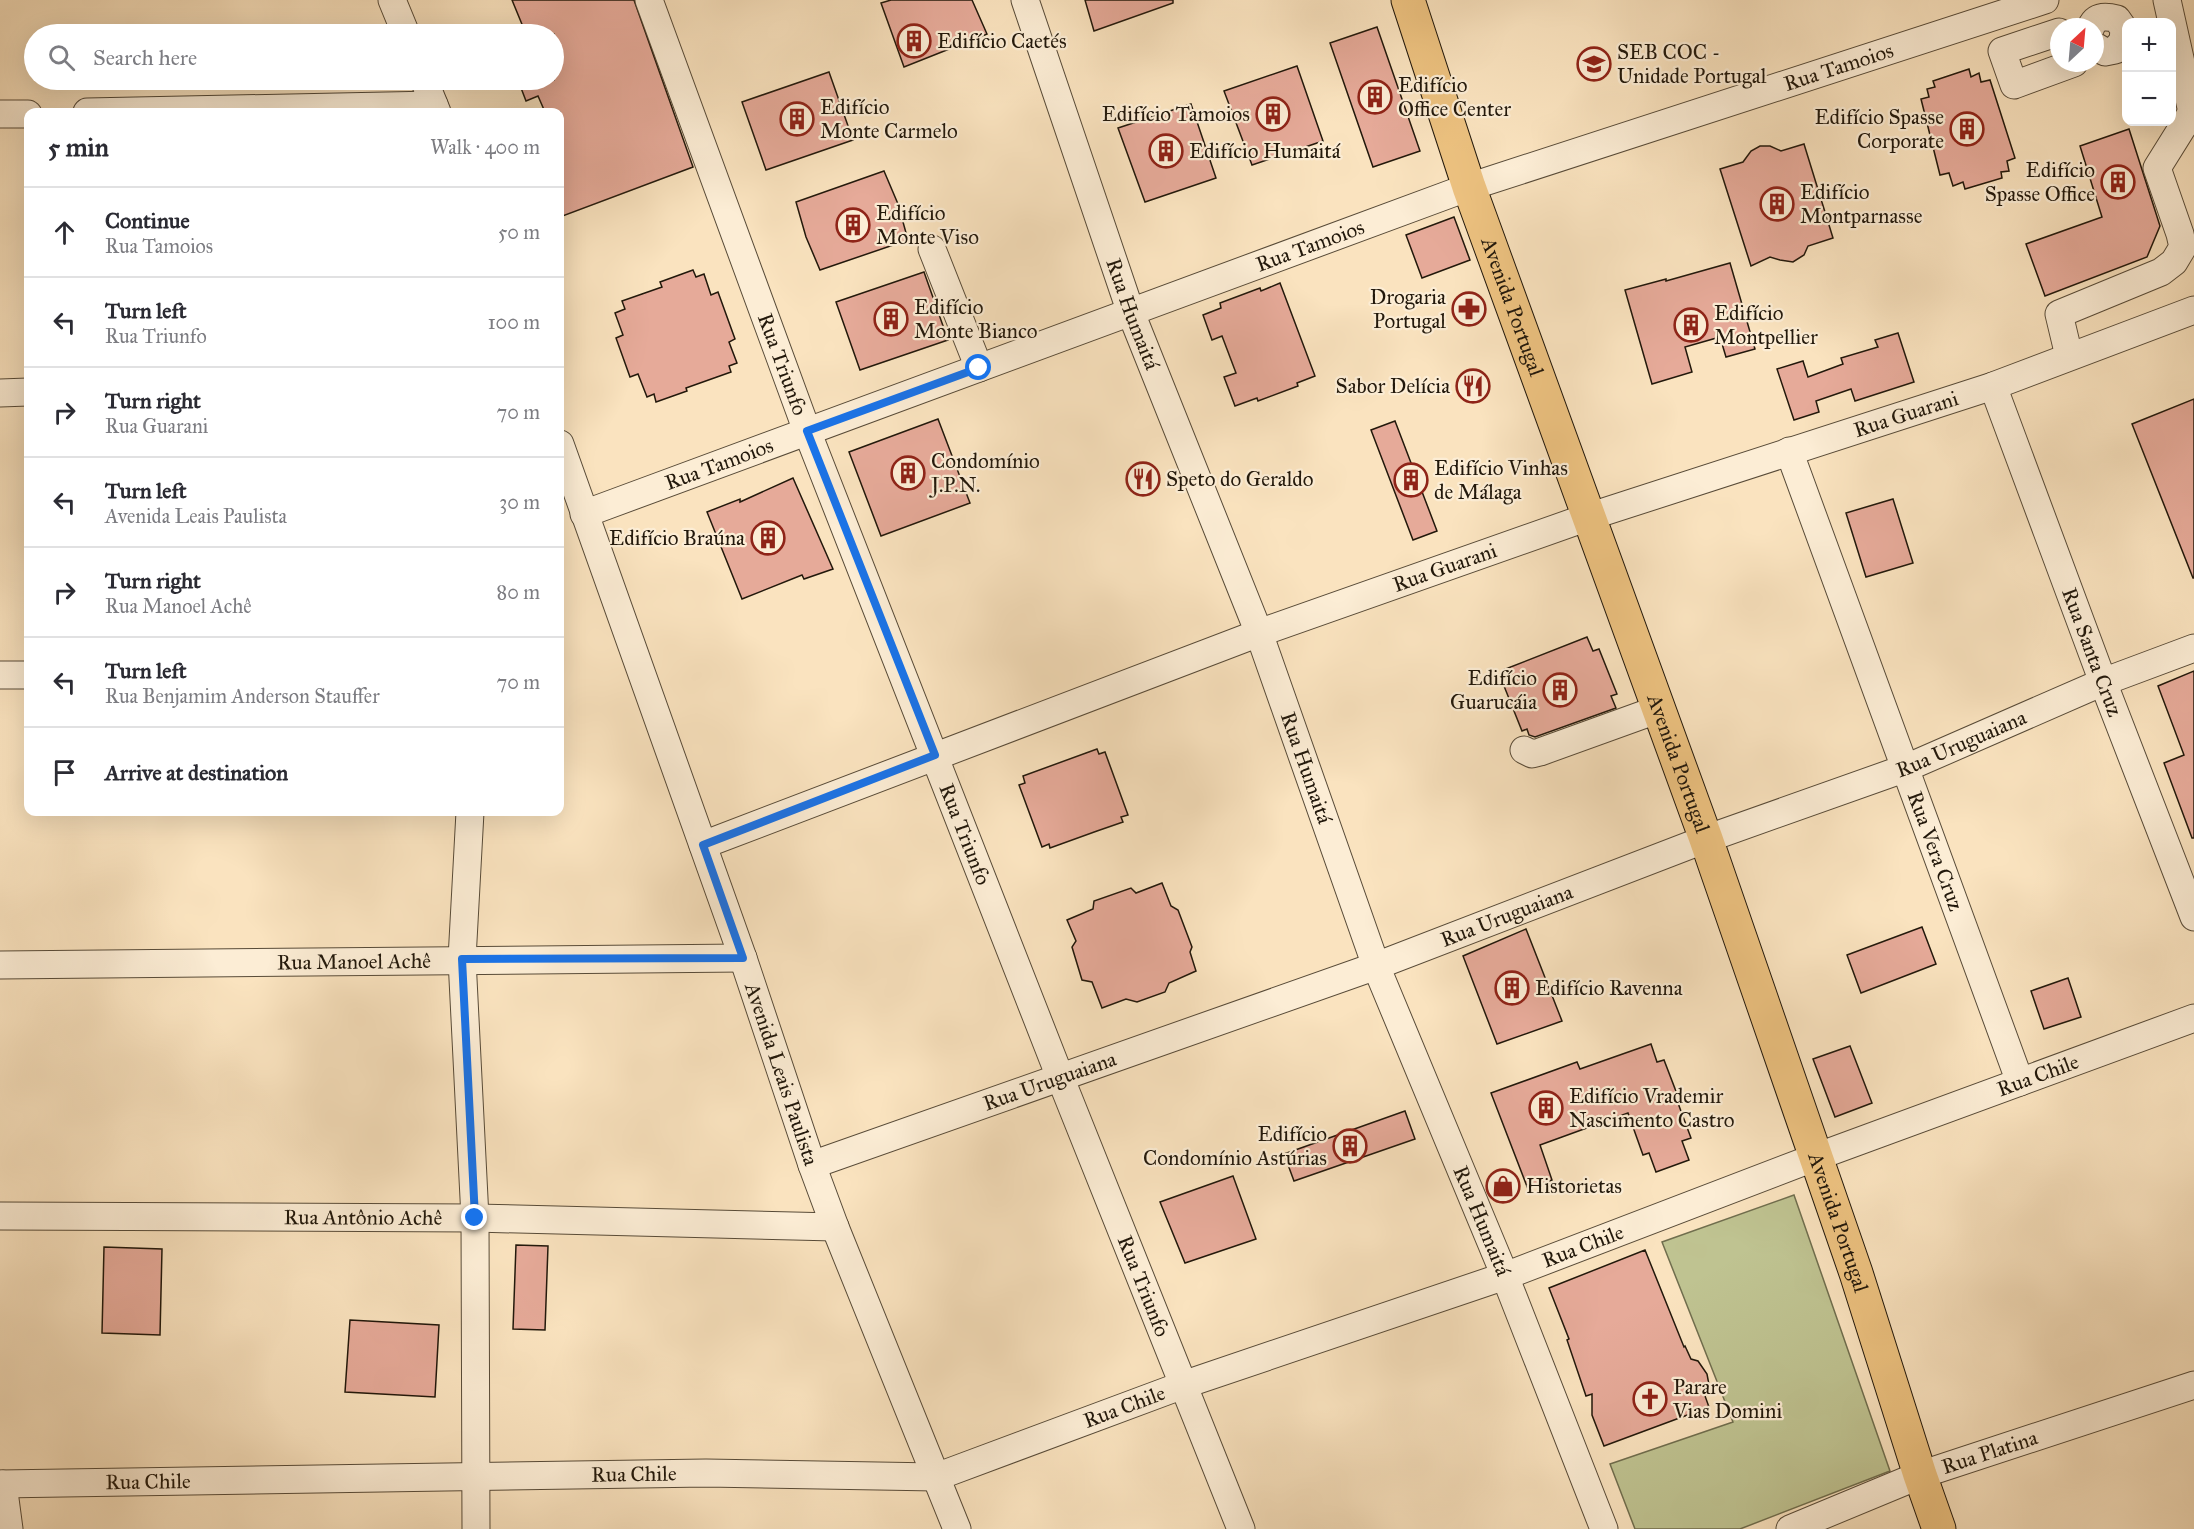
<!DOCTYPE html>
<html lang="en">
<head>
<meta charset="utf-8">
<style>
  :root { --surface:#fff; --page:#f7f7f7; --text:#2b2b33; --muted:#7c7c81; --line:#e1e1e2 }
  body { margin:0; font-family:"IM FELL Great Primer",serif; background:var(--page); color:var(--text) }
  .controls { position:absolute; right:18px; top:18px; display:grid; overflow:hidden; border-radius:12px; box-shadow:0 6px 24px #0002 }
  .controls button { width:54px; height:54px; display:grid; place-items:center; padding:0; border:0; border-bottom:2px solid var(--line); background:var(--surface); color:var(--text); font:30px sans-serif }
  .compass { position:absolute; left:2050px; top:18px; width:54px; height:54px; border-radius:50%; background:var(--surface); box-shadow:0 6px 24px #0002; rotate:26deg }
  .stop { position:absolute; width:18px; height:18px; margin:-14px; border:4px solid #1a73e8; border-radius:50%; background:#fff }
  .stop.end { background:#1a73e8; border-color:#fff; box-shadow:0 2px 6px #0008 }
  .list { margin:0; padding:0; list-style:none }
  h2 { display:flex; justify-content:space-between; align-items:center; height:78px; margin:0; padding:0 24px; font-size:26px }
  h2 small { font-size:20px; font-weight:400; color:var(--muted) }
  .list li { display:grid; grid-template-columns:39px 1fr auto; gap:18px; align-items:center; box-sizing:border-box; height:90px; padding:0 24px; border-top:2px solid var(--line) }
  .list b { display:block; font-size:22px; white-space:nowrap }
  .list p { margin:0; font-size:20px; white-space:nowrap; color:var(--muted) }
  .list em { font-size:20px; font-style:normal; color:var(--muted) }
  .icon { flex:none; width:33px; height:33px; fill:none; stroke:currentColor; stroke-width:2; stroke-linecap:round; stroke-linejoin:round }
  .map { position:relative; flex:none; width:2194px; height:1529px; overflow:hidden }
  .search { position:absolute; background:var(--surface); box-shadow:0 6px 24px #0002; left:24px; top:24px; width:540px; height:66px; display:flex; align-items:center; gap:15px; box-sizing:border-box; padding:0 21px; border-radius:33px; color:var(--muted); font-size:22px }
  .panel { position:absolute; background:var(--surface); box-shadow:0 6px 24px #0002; left:24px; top:108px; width:540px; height:708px; border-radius:12px }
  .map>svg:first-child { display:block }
  .green { fill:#bfc391; stroke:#706e4e; stroke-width:1.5 }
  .building { fill:#e6aa99; stroke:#22180b; stroke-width:1.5 }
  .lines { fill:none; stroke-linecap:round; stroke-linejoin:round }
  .minor-casing { stroke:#584b38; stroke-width:29 }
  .major-casing { stroke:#22180b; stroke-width:35 }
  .minor { stroke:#fcedd5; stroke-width:27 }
  .major { stroke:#edc280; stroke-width:33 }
  .route { stroke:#1a73e8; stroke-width:8 }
  .labels { text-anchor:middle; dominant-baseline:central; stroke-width:4.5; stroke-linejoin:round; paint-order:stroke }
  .poi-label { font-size:21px; fill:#22180b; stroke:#fcedd5; text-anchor:start }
  .street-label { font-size:21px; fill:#22180b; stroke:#fcedd5 }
</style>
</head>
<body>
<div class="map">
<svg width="2194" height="1529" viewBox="0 0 2194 1529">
  <rect width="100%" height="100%" fill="#fae3bf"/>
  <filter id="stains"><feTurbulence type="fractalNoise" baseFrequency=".00333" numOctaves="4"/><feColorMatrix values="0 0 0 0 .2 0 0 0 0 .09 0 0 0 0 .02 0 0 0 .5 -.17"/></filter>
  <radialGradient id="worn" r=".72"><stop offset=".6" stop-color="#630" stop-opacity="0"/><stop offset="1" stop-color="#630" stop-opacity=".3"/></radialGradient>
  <path class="green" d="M1794,1195L1890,1471L1740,1529H1635L1610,1464L1733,1422L1662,1242Z"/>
  <g class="building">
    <path d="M512,0H634L693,167L560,217V112H545L538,96L526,101L518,80H554V34H526Z"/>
    <path d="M891,0H972L987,34L904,67L881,3Z"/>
    <path d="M1085,0H1173V3L1094,31Z"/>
    <path d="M1377,27L1420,151L1373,167L1330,43Z"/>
    <path d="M1297,66L1323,141L1252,165L1224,91Z"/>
    <path d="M1969,69L1971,77L1979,73L1981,82L1990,80L2015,158L2007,161L2009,171L2001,172L2002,178L1965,189L1963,182L1953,186L1949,173L1940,175L1921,99L1929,97L1927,89L1935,87L1933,81Z"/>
    <path d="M829,72L853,140L766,170L742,102Z"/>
    <path d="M1191,104L1216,178L1145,202L1118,128Z"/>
    <path d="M2129,129L2160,226L2147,257L2045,296L2026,244L2102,217L2080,146Z"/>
    <path d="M1804,144L1833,238L1808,246L1804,255L1793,262L1780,260L1770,257L1751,266L1720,169L1743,162L1751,151L1760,146H1770L1781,151Z"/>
    <path d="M884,171L898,204L908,240L820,270L806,237L796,202Z"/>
    <path d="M1454,217L1470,260L1422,278L1406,235Z"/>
    <path d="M1730,263L1755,349L1726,357L1720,337L1685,347L1692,372L1652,384L1625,290L1666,279V281Z"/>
    <path d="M693,270L696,277L704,274L711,295L718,292L735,339L729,342L737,363L729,366L731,372L686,388L687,391L656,402L654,394L647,397L638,374L630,377L616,338L623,335L615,313L625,309L622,301L662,287L660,282Z"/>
    <path d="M924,272L948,340L860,370L836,302Z"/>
    <path d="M1280,283L1315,376L1297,383L1298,386L1258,401L1257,398L1235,406L1224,377L1236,373L1222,336L1212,340L1203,315L1221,308L1220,303L1260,288L1261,291Z"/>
    <path d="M1898,333L1914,382L1855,401L1851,389L1816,401L1819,412L1794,420L1777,369L1803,361L1808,377L1843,364L1841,358L1878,347L1875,340Z"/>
    <path d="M2194,399V578H2193L2132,424Z"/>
    <path d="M938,419L970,503L881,536L849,452Z"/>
    <path d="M1395,421L1437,531L1413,540L1371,430Z"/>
    <path d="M793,478L833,569L804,579L802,575L742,599L707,512L740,499V502Z"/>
    <path d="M1893,499L1913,563L1866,577L1846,513Z"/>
    <path d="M1587,637L1593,651L1599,649L1617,694L1611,696L1616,708L1535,737L1529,735L1527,729L1522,731L1504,686L1509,684L1503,670Z"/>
    <path d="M2194,671V838H2192L2164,763L2184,755L2158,686Z"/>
    <path d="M1097,749L1099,754L1105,752L1128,815L1121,817L1123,822L1097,831L1050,848L1049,844L1042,847L1019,785L1025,783L1023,776Z"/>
    <path d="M1162,883L1171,906L1178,910L1192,947L1190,952L1196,971L1169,983L1165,992L1137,1002L1126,999L1102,1008L1092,982L1082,980L1072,947L1076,941L1067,920L1093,909L1094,901L1131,888L1136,893Z"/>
    <path d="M1922,927L1936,964L1861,993L1847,955Z"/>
    <path d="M1526,929L1562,1021L1497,1044L1463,956Z"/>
    <path d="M2068,978L2081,1017L2044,1029L2031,991Z"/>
    <path d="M1651,1044L1657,1062L1664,1060L1677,1094L1675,1095L1691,1138L1682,1141L1689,1160L1656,1172L1649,1153L1643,1155L1628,1113L1540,1145L1552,1180L1528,1189L1491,1093L1577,1062L1580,1069Z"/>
    <path d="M1850,1046L1872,1103L1835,1117L1813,1059Z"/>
    <path d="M1405,1111L1415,1139L1294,1181L1284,1154Z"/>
    <path d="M1233,1176L1256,1239L1185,1263L1160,1202Z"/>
    <path d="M516,1245L548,1246L545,1330L513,1329Z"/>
    <path d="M104,1247L162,1249L160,1335L102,1333Z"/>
    <path d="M1645,1250L1684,1347L1685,1346L1691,1359L1698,1361L1707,1374L1710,1390L1705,1396L1709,1407L1604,1446L1592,1415V1394L1586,1396L1567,1340L1569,1339L1549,1288Z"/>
    <path d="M350,1320L439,1325L435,1397L345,1392Z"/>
  </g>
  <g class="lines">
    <g class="minor-casing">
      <g id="minor">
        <path d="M392,0L406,34"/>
        <path id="s1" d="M649,0L807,431L1060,1077L1241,1529"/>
        <path id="s2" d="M1025,0L1131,313L1259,633L1376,966L1505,1276L1604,1529"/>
        <path d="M2167,0L2194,121"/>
        <path d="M2091,27C2096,15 2106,16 2117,19L2124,29L2123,41L2115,50L2105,52L2095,46"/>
        <path d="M2059,32L2002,51L2014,85L2074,63"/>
        <path d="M424,80L437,112"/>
        <path d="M87,112L434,105"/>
        <path d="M0,114H28"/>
        <path d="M932,249L979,368"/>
        <path d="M2069,356L2059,314L2161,272L2174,262L2183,247L2180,234L2157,168L2192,112"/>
        <path id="s3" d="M1993,386L2103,682L2194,917"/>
        <path d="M0,393L28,392"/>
        <path id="s4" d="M560,444L743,958L812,1165L835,1227L957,1529"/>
        <path id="s5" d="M1789,451L2020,1082"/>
        <path id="s6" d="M584,514L1469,187L2045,0"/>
        <path d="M0,675H28"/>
        <path d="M1524,750L1532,754L1540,752L1659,709"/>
        <path d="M470,812L462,959L475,1218L476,1529"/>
        <path id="s7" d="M703,845L1259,633L1588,517L1993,386L2194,310"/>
        <path id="s8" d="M0,965L743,958"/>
        <path id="s9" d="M812,1165L1376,966L1706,839L1906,768L2103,682L2194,648"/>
        <path id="s10" d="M0,1216L475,1218L835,1227"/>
        <path id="s11" d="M0,1484L706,1473L936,1477L1183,1385L1505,1276L1816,1157L2194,1018"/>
        <path d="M3,1484L9,1529"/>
        <path id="s12" d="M1790,1529L1920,1475L2194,1385"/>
      </g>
    </g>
    <g class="major-casing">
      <g id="major">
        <path id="s13" d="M1408,0L1469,187L1706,839L1856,1273L1920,1475L1939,1529"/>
      </g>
    </g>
    <use href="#minor" class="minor"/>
    <use href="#major" class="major"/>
  </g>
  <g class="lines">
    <path class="route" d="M475,1218L462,959L743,958L703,845L935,755L807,431L979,368"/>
  </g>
  <defs>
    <g id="building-ring" transform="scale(1.725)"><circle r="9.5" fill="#fcedd5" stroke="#8f2418" stroke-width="1.5"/><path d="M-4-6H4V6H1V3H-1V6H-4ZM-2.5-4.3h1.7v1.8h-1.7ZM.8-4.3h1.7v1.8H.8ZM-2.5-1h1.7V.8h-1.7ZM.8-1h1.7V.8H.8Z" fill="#8f2418"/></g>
    <g id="school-ring" transform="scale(1.725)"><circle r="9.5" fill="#fcedd5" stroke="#8f2418" stroke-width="1.5"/><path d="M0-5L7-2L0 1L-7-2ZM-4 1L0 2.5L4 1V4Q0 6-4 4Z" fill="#8f2418"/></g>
    <g id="pharmacy-ring" transform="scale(1.725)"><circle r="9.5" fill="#fcedd5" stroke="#8f2418" stroke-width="1.5"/><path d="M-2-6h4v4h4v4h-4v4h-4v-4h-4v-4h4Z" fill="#8f2418"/></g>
    <g id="restaurant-ring" transform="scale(1.725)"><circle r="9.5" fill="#fcedd5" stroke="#8f2418" stroke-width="1.5"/><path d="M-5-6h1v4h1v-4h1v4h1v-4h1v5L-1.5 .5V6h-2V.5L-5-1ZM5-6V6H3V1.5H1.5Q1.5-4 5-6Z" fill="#8f2418"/></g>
    <g id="shop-ring" transform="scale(1.725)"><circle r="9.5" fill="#fcedd5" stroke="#8f2418" stroke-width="1.5"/><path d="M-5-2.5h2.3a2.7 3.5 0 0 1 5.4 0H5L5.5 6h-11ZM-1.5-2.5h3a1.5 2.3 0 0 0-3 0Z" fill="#8f2418"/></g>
    <g id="church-ring" transform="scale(1.725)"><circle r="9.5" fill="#fcedd5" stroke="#8f2418" stroke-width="1.5"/><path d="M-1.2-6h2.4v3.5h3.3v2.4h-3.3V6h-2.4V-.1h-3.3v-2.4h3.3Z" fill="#8f2418"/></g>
  </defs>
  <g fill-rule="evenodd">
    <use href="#building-ring" x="914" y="41"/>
    <use href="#school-ring" x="1594" y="64"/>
    <use href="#building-ring" x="1375" y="97"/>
    <use href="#building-ring" x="1273" y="114"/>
    <use href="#building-ring" x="797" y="119"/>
    <use href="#building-ring" x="1967" y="129"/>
    <use href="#building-ring" x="1166" y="151"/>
    <use href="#building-ring" x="2118" y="182"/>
    <use href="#building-ring" x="1777" y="204"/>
    <use href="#building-ring" x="853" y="225"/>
    <use href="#pharmacy-ring" x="1469" y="309"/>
    <use href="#building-ring" x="891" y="319"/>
    <use href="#building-ring" x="1691" y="325"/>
    <use href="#restaurant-ring" x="1473" y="386"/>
    <use href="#building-ring" x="908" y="473"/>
    <use href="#restaurant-ring" x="1143" y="479"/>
    <use href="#building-ring" x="1411" y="480"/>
    <use href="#building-ring" x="768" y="538"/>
    <use href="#building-ring" x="1560" y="690"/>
    <use href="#building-ring" x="1512" y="988"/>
    <use href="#building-ring" x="1546" y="1108"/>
    <use href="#building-ring" x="1350" y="1146"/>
    <use href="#shop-ring" x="1503" y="1186"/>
    <use href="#church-ring" x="1650" y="1399"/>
  </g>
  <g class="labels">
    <g class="poi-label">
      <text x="937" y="41">Edifício Caetés</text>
      <text x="1617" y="52">SEB COC -<tspan x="1617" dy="24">Unidade Portugal</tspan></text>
      <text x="1398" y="85">Edifício<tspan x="1398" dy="24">Office Center</tspan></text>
      <text x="820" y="107">Edifício<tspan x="820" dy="24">Monte Carmelo</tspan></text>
      <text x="1250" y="114" text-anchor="end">Edifício Tamoios</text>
      <text x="1944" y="117" text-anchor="end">Edifício Spasse<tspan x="1944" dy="24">Corporate</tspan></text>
      <text x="1189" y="151">Edifício Humaitá</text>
      <text x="2095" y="170" text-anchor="end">Edifício<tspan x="2095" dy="24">Spasse Office</tspan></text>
      <text x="1800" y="192">Edifício<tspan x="1800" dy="24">Montparnasse</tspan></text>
      <text x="876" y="213">Edifício<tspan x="876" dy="24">Monte Viso</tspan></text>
      <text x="1446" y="297" text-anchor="end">Drogaria<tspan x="1446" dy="24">Portugal</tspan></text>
      <text x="914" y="307">Edifício<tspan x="914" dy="24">Monte Bianco</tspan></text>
      <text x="1714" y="313">Edifício<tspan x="1714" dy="24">Montpellier</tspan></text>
      <text x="1450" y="386" text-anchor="end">Sabor Delícia</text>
      <text x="931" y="461">Condomínio<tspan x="931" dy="24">J.P.N.</tspan></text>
      <text x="1434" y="468">Edifício Vinhas<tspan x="1434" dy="24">de Málaga</tspan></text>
      <text x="1166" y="479">Speto do Geraldo</text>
      <text x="745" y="538" text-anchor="end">Edifício Braúna</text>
      <text x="1537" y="678" text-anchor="end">Edifício<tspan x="1537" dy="24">Guarucáia</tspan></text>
      <text x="1535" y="988">Edifício Ravenna</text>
      <text x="1569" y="1096">Edifício Vrademir<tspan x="1569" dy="24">Nascimento Castro</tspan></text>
      <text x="1327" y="1134" text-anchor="end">Edifício<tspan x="1327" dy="24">Condomínio Astúrias</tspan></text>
      <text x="1526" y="1186">Historietas</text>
      <text x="1673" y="1387">Parare<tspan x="1673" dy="24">Vias Domini</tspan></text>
    </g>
    <g class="street-label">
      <text stroke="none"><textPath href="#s6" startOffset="1332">Rua Tamoios</textPath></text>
      <text stroke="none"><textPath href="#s6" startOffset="774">Rua Tamoios</textPath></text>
      <text stroke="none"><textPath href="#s13" startOffset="324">Avenida Portugal</textPath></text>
      <text stroke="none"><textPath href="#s2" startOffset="332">Rua Humaitá</textPath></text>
      <text stroke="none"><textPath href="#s1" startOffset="388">Rua Triunfo</textPath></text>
      <text stroke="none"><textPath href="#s7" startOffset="1278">Rua Guarani</textPath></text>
      <text stroke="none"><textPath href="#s6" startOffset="144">Rua Tamoios</textPath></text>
      <text stroke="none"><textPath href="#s7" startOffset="792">Rua Guarani</textPath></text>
      <text stroke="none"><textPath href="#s3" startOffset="284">Rua Santa Cruz</textPath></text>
      <text stroke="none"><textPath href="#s9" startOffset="1224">Rua Uruguaiana</textPath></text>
      <text stroke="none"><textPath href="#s13" startOffset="810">Avenida Portugal</textPath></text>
      <text stroke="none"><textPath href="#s2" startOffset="818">Rua Humaitá</textPath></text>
      <text stroke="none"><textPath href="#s1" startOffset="892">Rua Triunfo</textPath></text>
      <text stroke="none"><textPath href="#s5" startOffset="426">Rua Vera Cruz</textPath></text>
      <text stroke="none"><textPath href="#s9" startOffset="738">Rua Uruguaiana</textPath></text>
      <text stroke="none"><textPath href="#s8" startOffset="354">Rua Manoel Achê</textPath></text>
      <text stroke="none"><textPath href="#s4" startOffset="668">Avenida Leais Paulista</textPath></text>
      <text stroke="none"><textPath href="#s11" startOffset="2109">Rua Chile</textPath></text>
      <text stroke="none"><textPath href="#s9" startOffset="252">Rua Uruguaiana</textPath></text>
      <text stroke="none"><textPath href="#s10" startOffset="363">Rua Antônio Achê</textPath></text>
      <text stroke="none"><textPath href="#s2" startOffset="1304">Rua Humaitá</textPath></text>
      <text stroke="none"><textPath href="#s13" startOffset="1296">Avenida Portugal</textPath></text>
      <text stroke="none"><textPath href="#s11" startOffset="1623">Rua Chile</textPath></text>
      <text stroke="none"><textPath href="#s1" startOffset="1378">Rua Triunfo</textPath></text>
      <text stroke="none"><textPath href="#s11" startOffset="1137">Rua Chile</textPath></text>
      <text stroke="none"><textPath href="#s12" startOffset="214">Rua Platina</textPath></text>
      <text stroke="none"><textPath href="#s11" startOffset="634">Rua Chile</textPath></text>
      <text stroke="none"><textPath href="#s11" startOffset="148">Rua Chile</textPath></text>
    </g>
  </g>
  <rect width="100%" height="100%" filter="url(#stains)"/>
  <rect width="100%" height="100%" fill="url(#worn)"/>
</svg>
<div class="controls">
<button>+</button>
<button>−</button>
</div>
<svg class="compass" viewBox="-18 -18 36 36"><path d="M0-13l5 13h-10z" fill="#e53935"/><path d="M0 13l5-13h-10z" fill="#7c7c81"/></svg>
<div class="stop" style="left:979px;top:368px"></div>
<div class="stop end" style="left:475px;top:1218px"></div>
<div class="search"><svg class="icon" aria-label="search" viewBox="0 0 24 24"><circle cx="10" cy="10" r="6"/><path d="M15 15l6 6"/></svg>Search here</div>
<section class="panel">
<h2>5 min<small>Walk · 400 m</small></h2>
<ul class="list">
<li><svg class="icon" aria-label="ahead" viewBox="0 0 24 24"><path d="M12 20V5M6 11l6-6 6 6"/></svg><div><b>Continue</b><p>Rua Tamoios</p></div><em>50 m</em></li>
<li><svg class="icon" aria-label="left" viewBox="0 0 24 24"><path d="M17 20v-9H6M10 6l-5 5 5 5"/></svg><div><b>Turn left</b><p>Rua Triunfo</p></div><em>100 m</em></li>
<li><svg class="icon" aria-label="right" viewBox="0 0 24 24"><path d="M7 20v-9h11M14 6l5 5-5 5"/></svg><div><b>Turn right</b><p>Rua Guarani</p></div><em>70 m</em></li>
<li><svg class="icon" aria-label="left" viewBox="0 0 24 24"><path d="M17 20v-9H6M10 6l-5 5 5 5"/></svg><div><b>Turn left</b><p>Avenida Leais Paulista</p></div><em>30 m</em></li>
<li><svg class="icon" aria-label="right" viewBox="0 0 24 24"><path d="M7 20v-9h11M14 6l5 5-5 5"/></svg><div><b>Turn right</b><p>Rua Manoel Achê</p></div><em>80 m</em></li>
<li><svg class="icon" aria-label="left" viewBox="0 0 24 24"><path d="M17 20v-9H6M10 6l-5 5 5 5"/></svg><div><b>Turn left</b><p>Rua Benjamim Anderson Stauffer</p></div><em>70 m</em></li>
<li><svg class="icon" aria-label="arrive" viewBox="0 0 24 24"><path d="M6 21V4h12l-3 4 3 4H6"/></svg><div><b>Arrive at destination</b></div></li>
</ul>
</section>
</div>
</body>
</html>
